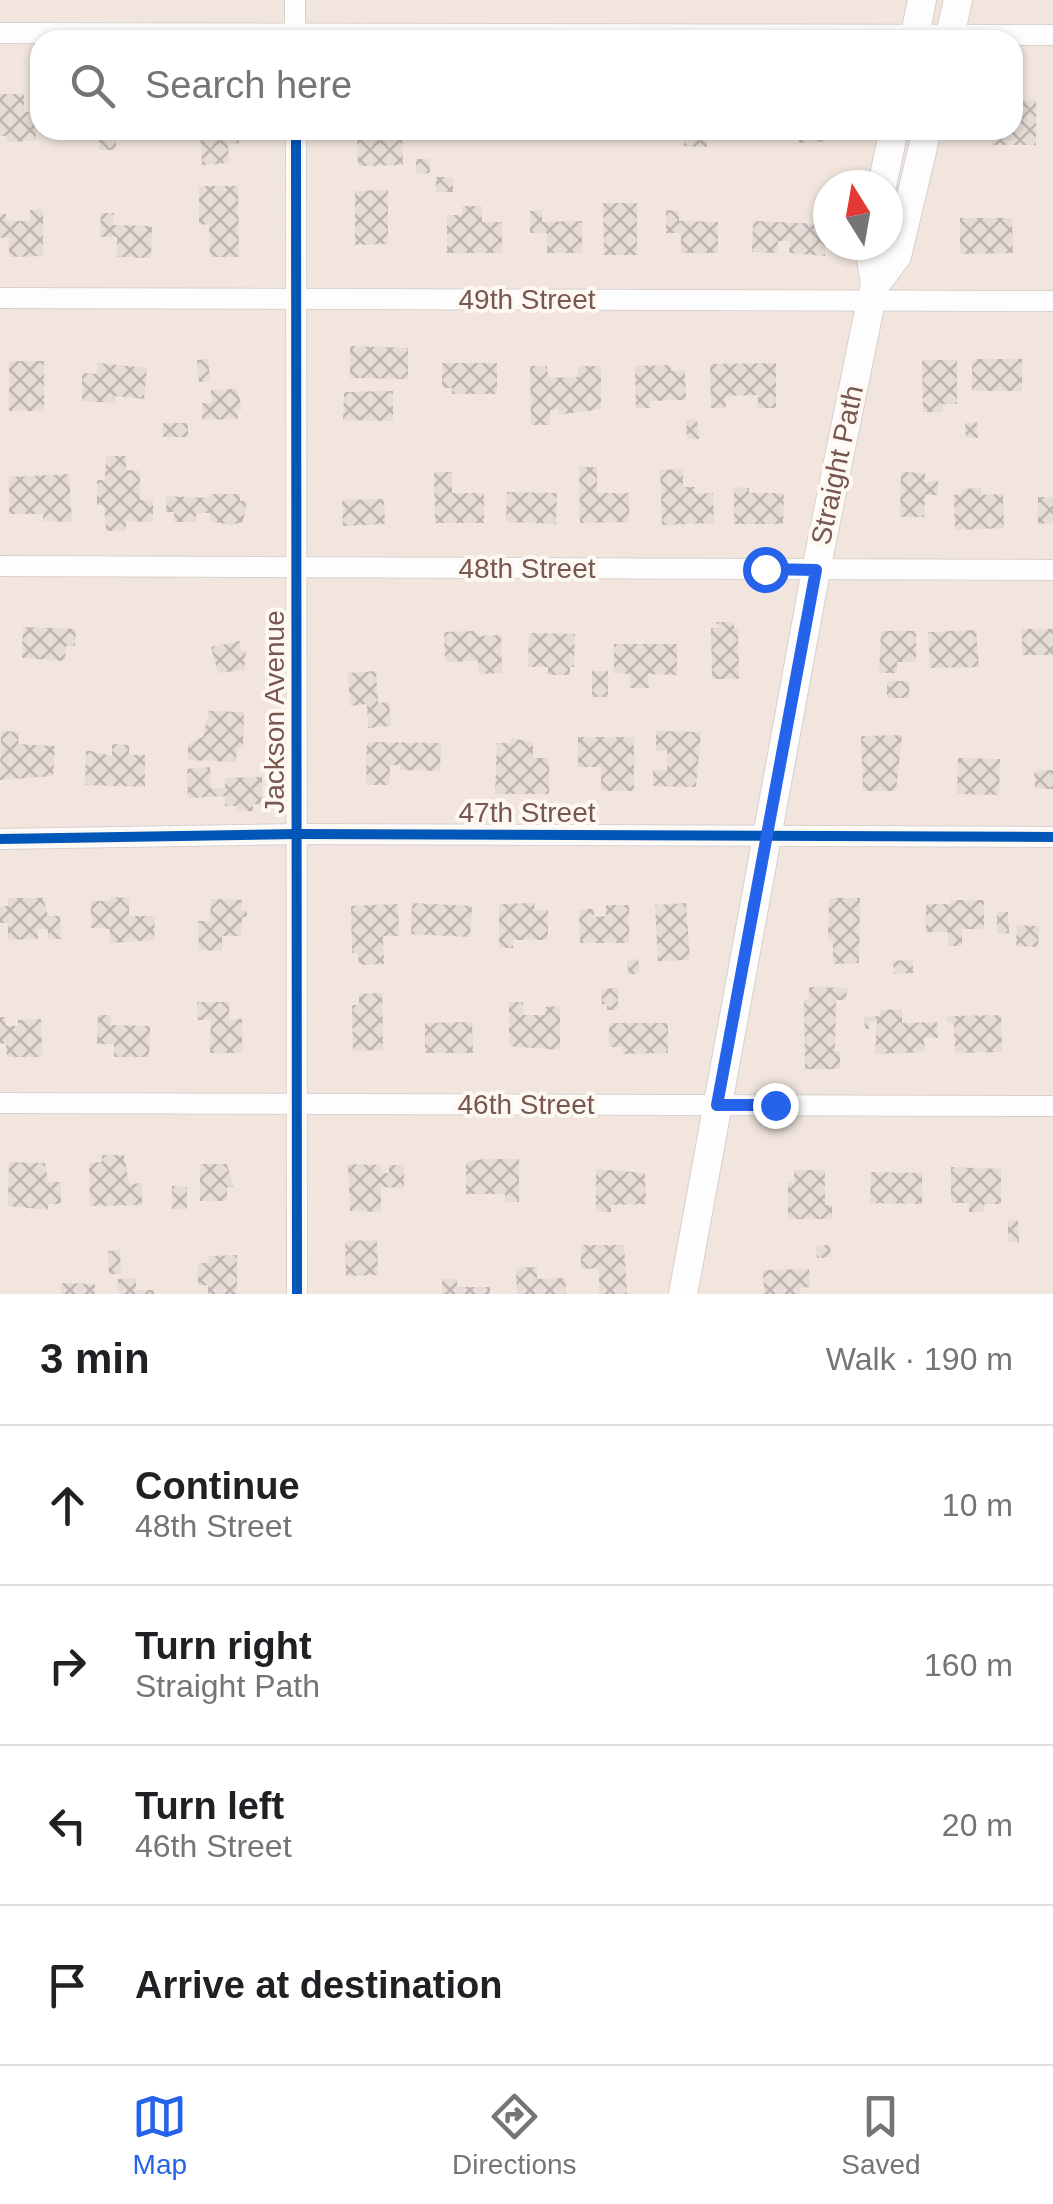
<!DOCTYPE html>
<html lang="en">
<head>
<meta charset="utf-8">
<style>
  :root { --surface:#fff; --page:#f6f6f6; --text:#202124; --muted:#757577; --line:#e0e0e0; --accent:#2563eb }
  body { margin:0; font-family:Helvetica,sans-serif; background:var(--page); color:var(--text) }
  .compass { position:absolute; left:813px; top:170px; width:90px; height:90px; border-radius:50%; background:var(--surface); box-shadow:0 2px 8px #0004; rotate:349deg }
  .stop { position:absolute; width:30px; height:30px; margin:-22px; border:8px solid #2563eb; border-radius:50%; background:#fff }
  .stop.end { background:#2563eb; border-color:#fff; box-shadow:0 2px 10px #0008 }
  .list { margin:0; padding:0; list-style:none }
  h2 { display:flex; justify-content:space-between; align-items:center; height:130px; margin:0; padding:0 40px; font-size:42px }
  h2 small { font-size:32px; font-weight:400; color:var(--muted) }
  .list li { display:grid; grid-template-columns:65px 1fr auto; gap:30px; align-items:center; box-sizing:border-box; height:160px; padding:0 40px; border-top:2px solid var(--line) }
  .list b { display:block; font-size:38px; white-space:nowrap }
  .list p { margin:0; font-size:32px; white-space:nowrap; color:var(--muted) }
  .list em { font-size:32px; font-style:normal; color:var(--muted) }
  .icon { flex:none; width:55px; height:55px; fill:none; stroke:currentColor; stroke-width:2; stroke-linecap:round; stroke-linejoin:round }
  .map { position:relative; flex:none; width:1053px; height:1294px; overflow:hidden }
  .search { position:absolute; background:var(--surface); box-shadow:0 2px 8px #0004; left:30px; right:30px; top:30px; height:110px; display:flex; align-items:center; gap:25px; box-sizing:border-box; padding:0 35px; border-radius:30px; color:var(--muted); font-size:38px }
  .sheet { height:770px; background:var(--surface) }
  nav { display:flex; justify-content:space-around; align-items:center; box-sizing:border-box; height:140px; border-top:2px solid var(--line); background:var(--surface); font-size:28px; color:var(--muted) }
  nav a { display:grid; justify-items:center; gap:5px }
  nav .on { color:var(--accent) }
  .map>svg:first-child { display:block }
  .residential { fill:#f1e5de; fill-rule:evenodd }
  .building { fill:url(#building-cross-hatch) }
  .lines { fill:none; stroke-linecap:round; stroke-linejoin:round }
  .street-casing { stroke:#d8d1ce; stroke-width:22 }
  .secondary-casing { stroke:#d8cfcb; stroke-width:30 }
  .street { stroke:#fefdfd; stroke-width:20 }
  .secondary { stroke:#fefdfd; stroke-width:28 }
  .cycleway-casing { stroke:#fef8f3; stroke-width:16 }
  .cycleway { stroke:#0057b8; stroke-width:10 }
  .route { stroke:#2563eb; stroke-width:12 }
  .labels { text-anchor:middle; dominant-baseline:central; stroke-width:8; stroke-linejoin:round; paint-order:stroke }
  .street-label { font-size:28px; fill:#78574e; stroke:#fef8f3 }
</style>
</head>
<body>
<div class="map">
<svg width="1053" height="1294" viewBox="0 0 1053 1294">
  <defs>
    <pattern id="building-cross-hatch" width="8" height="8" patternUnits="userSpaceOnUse" patternTransform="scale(2.5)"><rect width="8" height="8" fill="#e5dcd7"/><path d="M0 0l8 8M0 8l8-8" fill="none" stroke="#beb5b1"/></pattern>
  </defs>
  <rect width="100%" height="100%" fill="#f8f4f0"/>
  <path class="residential" d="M0,0H1053V1294H0ZM40,40H1013V130H40ZM828,185H888V245H828Z"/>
  <g class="building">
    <path d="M0,94H24V112H36V141L6,142V136H0Z"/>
    <path d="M1013,100H1036V145H991V130H1013Z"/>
    <path d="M85,130H116V150H99V140H85Z"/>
    <path d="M200,130H238L239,143L228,144L229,163L202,165Z"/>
    <path d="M368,130H402L403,165L358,166L357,136H368Z"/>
    <rect x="443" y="130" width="18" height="10"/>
    <path d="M633,130H653V138L633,139Z"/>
    <path d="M684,130H707V147L684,146Z"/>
    <path d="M722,130H747V139H723Z"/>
    <path d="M798,130H828V141L799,143Z"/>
    <path d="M416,159H429L430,173L416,174Z"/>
    <rect x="436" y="177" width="17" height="15"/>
    <path d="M199,186H238L239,257H210L209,224L199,225Z"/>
    <path d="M388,190V244L355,245V191Z"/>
    <path d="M603,203H637V255H604Z"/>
    <path d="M462,206H482V222H502V253H447V215H462Z"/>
    <path d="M43,209V256L9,257V237L0,238V214H6V221H30V210Z"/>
    <path d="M542,210V222L582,221V253H547V233H530V211Z"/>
    <path d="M666,210L679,211V221L718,222V253H681V233H666Z"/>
    <path d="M101,213H114L113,225L152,226L151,258L117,257V237H100Z"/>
    <path d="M960,218H1012L1013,253L960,254Z"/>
    <path d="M753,221L825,224V256L789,253L790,241H778L777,253L752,252Z"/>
    <path d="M350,346L408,348V379L350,378Z"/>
    <path d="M208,359L210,381L199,382L197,360Z"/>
    <rect x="972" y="359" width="50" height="32"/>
    <path d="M922,360H957V404H943V412H923Z"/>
    <rect x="9" y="361" width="35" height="50"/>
    <path d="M98,363L147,368L144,399L115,396V403L82,401V373L97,374Z"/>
    <path d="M442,363H497V394H452V388H442Z"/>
    <path d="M776,363V408H758V395L725,396L726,408H711L710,364Z"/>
    <path d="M671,365V371L685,370L686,400L650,401V408H636L635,366Z"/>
    <path d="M530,366H547L548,378L578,377V366H601V409L558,415V410H550V425H531Z"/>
    <path d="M237,389L242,410H237L238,419L202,420V403H211V390Z"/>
    <path d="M393,391V421L343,420L344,392Z"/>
    <path d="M697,419L699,439H687L686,420Z"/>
    <path d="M977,422L978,438H966L965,423Z"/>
    <rect x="163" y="423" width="25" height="14"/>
    <path d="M106,456H126V470L140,471V500H153V522L126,521V531H106L104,506L97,505V480H105Z"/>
    <path d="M579,467H597V493H629V522L580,523Z"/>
    <path d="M683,469V487H695V494L713,493L714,523L662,525L660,470Z"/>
    <path d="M434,472H452V493H484V523H435Z"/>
    <path d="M901,472L925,473V482L938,481V495H925L924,517H900Z"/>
    <path d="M69,474L72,522L43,521V514H9V477Z"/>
    <path d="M734,487L749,488V493H784L783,524H734Z"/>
    <path d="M981,488V495L1003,494L1004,528L955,530L954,495L963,494V489Z"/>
    <path d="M507,492L557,493L556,524L506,522Z"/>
    <path d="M209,494H240V501H247L243,522L231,525L210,521V513H196V522H174V512H166V496L209,498Z"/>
    <path d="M1038,497H1053V523L1038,524Z"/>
    <path d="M384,499L385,524L343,526L342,500Z"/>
    <path d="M716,622H734V629H738L739,679H712L711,628H719Z"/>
    <path d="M23,627L76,629L75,646H66L65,661L22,658Z"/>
    <rect x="1022" y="629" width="31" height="26"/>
    <path d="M976,630L979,667L930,668L928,632Z"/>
    <path d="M475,631L477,636L501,635L502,673L479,674L478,661L445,662L444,632Z"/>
    <path d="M881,631H916V662H897V673H879Z"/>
    <path d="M529,633L575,634L574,667H570V675H548V667H528Z"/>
    <path d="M240,641L241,651L246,650L244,670L218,673L211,647Z"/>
    <path d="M614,644H677V675L648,674L649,688H630V674L614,673Z"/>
    <path d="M376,671L378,703L389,702L391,726L368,728L367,704L350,706L348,673Z"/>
    <rect x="592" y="671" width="16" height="26"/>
    <rect x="887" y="681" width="22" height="17"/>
    <path d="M209,711L244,712L243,748H237L236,762L188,760V744L203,737Z"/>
    <path d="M1,731L19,732L18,744L55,746L53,776L0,780Z"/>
    <path d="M656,731L701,732L696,787L653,786V770H667V751H656Z"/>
    <path d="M902,735L896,791H863L861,736Z"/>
    <path d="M578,737H634V791H601V767H578Z"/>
    <path d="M511,738L533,742V758H549V794H495L497,743H511Z"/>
    <path d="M367,742L441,743L440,771L400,770L401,765H390L389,785H366Z"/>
    <path d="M112,744L129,745V755H145V787L85,785L86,750L112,756Z"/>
    <path d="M958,758L1000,759L999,795L957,794Z"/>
    <path d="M210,767L211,789L225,788V778L262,777V805L253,804V811H237V806H225V796L188,798L187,769Z"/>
    <path d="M1053,770V789H1035L1034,771Z"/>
    <path d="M110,897L129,898V916H155L154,940L109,943L110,929L91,928V901H110Z"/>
    <path d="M8,898H43L48,916H60L61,939H48V929H38V939L8,940V923H0V906H8Z"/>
    <path d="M829,898H860L859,963L833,964V941H828Z"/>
    <path d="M211,899L242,900L241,910H247V918L242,917L241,936H222V951L199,950L198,921H210Z"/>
    <path d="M951,900H984V929H962V946H948V932H926V904H951Z"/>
    <path d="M412,903L472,906L470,937L411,934Z"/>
    <path d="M534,903L535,910H548V940H513V948H499V904Z"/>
    <path d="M686,903L690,960L658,961L655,905Z"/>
    <path d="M398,904L399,936H383L384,964L359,965L358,952L352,953L351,906Z"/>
    <path d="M606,905H629V943H580L579,909H594V917L606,916Z"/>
    <path d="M997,912H1008L1009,933L997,934Z"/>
    <path d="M1017,925L1039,926L1038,947L1016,946Z"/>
    <path d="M638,959L640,973L629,975L627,961Z"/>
    <path d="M913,960V973L894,974L893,961Z"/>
    <path d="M809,987L847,988L846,1000H836L835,1051H840V1069H805L804,1000H809Z"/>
    <path d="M618,988V1010H607V1004H602L601,989Z"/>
    <path d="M382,993L383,1050L353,1051L352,1005H359V994Z"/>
    <path d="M197,1002H229V1020L242,1019V1053H210L211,1020H198Z"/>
    <path d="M509,1002H523L524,1015H545V1007L560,1006V1050L509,1046Z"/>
    <path d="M902,1009V1023L937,1022L938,1038H924L925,1052L875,1054L877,1021H869V1029H865L864,1017L880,1016V1010Z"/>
    <path d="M98,1015H111V1025L150,1026L149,1057H114V1044H97Z"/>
    <path d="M1001,1015L1002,1052L955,1053L954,1023H947V1016Z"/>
    <path d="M0,1017H5L6,1026H18V1020L41,1019L42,1057H7L6,1043L0,1044Z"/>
    <path d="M472,1022L473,1053H425V1023Z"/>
    <path d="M609,1023H668V1053L622,1054V1047H609Z"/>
    <path d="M102,1155H124L129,1184L142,1183V1205L90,1206L89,1163L102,1162Z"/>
    <path d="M483,1159H519V1202H505V1194H466V1162Z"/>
    <path d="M9,1162L45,1163L48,1182H61V1204H48V1210L8,1206Z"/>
    <path d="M200,1164H227L233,1187H227V1201H200Z"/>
    <path d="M348,1164L382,1165L381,1173H389V1165H404V1188L381,1187V1212L350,1211Z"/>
    <path d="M951,1167L1001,1169V1204H984V1212H969V1203H951Z"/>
    <path d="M596,1169L645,1173L646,1204L611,1205V1212H596Z"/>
    <path d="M794,1170H825V1205H832V1219H788V1182L794,1183Z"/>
    <path d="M871,1172L922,1173V1204L870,1203Z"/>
    <path d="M172,1186L187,1187V1209H172Z"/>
    <path d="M1008,1220H1018L1019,1242H1008Z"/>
    <path d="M377,1240L378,1275L346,1276L345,1241Z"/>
    <path d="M581,1245H624L627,1294H599V1268L581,1269Z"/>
    <path d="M830,1245L831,1257L817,1258L815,1246Z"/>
    <path d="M120,1250L121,1274H109L108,1251Z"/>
    <path d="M237,1255V1294H208V1285L198,1286V1263H209V1256Z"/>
    <path d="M537,1267V1279L565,1278L566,1294H517L516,1268Z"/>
    <path d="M809,1269L810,1287L800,1288L801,1294H764L763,1270Z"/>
    <path d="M136,1278V1290H154V1294H118V1279Z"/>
    <path d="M442,1279H457V1287H490V1294H442Z"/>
    <path d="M62,1283L95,1284V1294H61Z"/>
  </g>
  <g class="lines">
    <g class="street-casing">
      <g id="street">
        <path d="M295,0V40"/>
        <path d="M0,33L1053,35"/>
        <path d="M296,130L297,1294"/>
        <path d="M0,298L1053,301"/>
        <path d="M0,566L1053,570"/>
        <path d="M0,839L296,834L1053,837"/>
        <path d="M0,1103L1053,1106"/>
      </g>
    </g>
    <g class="secondary-casing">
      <g id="secondary">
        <path d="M914,40L922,0"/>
        <path d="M949,40L958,0"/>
        <path d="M882,185L894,130"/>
        <path d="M869,245L875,285"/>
        <path d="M683,1294L816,570L871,301L875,285L897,256L927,130"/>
      </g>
    </g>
    <use href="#street" class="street"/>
    <use href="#secondary" class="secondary"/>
    <g class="cycleway-casing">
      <g id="cycleway">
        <path d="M296,130L297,1294"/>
        <path d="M0,839L296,834L1053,837"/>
      </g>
    </g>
    <use href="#cycleway" class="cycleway"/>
  </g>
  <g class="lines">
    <path class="route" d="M765,569L816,570L717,1105H775"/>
  </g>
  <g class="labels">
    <g class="street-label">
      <text x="527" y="299">49th Street</text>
      <text transform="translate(837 465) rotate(-78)">Straight Path</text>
      <text x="527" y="568">48th Street</text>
      <text transform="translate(274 712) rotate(-90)">Jackson Avenue</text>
      <text x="527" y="812">47th Street</text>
      <text x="526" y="1104">46th Street</text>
    </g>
  </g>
</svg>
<svg class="compass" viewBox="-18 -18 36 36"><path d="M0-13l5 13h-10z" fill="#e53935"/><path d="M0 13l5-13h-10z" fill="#757577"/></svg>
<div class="stop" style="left:765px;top:569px"></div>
<div class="stop end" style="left:775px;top:1105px"></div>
<div class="search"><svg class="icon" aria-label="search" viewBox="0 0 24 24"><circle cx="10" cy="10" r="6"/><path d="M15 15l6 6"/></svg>Search here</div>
</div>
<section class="sheet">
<h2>3 min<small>Walk · 190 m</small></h2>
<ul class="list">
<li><svg class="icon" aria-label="ahead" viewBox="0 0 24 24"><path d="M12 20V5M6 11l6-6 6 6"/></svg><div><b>Continue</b><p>48th Street</p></div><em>10 m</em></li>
<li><svg class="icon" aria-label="right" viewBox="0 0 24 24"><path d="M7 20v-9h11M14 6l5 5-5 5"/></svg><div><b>Turn right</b><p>Straight Path</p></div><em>160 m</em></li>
<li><svg class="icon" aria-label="left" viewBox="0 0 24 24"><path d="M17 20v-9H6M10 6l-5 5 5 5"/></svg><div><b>Turn left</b><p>46th Street</p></div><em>20 m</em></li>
<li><svg class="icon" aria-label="arrive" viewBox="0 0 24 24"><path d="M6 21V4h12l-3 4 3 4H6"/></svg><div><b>Arrive at destination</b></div></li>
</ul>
</section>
<nav>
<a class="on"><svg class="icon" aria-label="map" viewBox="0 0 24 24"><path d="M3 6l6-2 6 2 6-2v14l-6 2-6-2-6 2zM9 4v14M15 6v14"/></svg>Map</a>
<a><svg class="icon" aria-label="directions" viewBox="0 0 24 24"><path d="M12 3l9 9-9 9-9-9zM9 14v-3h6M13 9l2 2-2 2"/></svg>Directions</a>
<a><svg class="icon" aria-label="saved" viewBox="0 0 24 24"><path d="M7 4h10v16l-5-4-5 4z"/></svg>Saved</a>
</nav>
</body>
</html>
